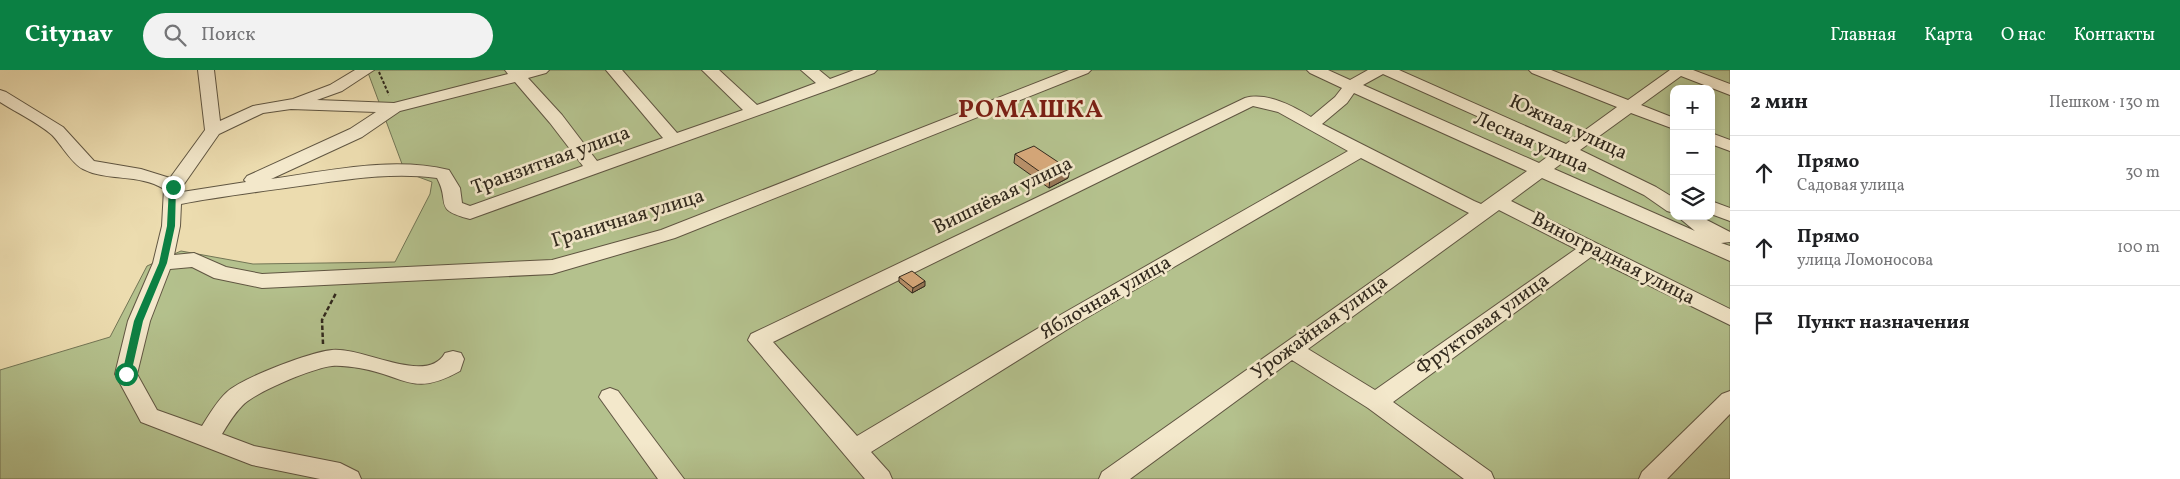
<!DOCTYPE html>
<html lang="ru">
<head>
<meta charset="utf-8">
<style>
  :root { --surface:#fff; --page:#f2f2f2; --text:#202124; --muted:#757577; --line:#e0e0e0; --accent:#0b8043 }
  body { margin:0; font-family:Vollkorn,serif; background:var(--page); color:var(--text) }
  .controls { position:absolute; right:15px; top:15px; display:grid; overflow:hidden; border-radius:10px; box-shadow:0 2px 8px #0003 }
  .controls button { width:45px; height:45px; display:grid; place-items:center; padding:0; border:0; border-bottom:1px solid var(--line); background:var(--surface); color:var(--text); font:25px sans-serif }
  .stop { position:absolute; width:15px; height:15px; margin:-11px; border:4px solid #0b8043; border-radius:50%; background:#fff }
  .stop.end { background:#0b8043; border-color:#fff; box-shadow:0 1px 5px #0008 }
  .list { margin:0; padding:0; list-style:none }
  h2 { display:flex; justify-content:space-between; align-items:center; height:65px; margin:0; padding:0 20px; font-size:21px }
  h2 small { font-size:16px; font-weight:400; color:var(--muted) }
  .list li { display:grid; grid-template-columns:32px 1fr auto; gap:15px; align-items:center; box-sizing:border-box; height:75px; padding:0 20px; border-top:1px solid var(--line) }
  .list b { display:block; font-size:19px; white-space:nowrap }
  .list p { margin:0; font-size:16px; white-space:nowrap; color:var(--muted) }
  .list em { font-size:16px; font-style:normal; color:var(--muted) }
  .icon { flex:none; width:28px; height:28px; fill:none; stroke:currentColor; stroke-width:2; stroke-linecap:round; stroke-linejoin:round }
  .map { position:relative; flex:none; width:1730px; height:409px; overflow:hidden }
  header { display:flex; align-items:center; gap:30px; box-sizing:border-box; height:70px; padding:0 25px; background:var(--accent); color:#fff }
  header strong { font-size:24px }
  nav { display:flex; gap:28px; margin-inline-start:auto; font-size:18px }
  .search { width:350px; height:45px; background:var(--page); display:flex; align-items:center; gap:12px; box-sizing:border-box; padding:0 18px; border-radius:28px; color:var(--muted); font-size:19px }
  main { display:flex }
  aside { flex:1; background:var(--surface) }
  .map>svg:first-child { display:block }
  .green { fill:#b4c18d; stroke:#727555; fill-rule:evenodd }
  .lines { fill:none; stroke-linecap:round; stroke-linejoin:round }
  .minor-casing { stroke:#605642; stroke-width:2 }
  .path-far1 { stroke:#31291d; stroke-width:2; stroke-dasharray:3 2; stroke-linecap:butt }
  .path { stroke:#31291d; stroke-width:2.5; stroke-dasharray:4.5 2.5; stroke-linecap:butt }
  .minor { fill:#f3e8cb; fill-rule:evenodd }
  .wall { fill:#ba926b; stroke:#31291d }
  .shaded-wall { fill:#977757; stroke:#31291d }
  .building { fill:#d8aa7c; stroke:#31291d }
  .route { fill:#0b8043 }
  .labels { text-anchor:middle; dominant-baseline:central; stroke-width:5; stroke-linejoin:round; paint-order:stroke }
  .street-label { font-size:20px; fill:#31291d; stroke:#f3e8cb }
  .district-label { font-size:25px; font-weight:bold; letter-spacing:1px; fill:#7a1f14; stroke:#f3e8cb }
</style>
</head>
<body>
<header>
<strong>Citynav</strong>
<div class="search"><svg class="icon" aria-label="search" viewBox="0 0 24 24"><circle cx="10" cy="10" r="6"/><path d="M15 15l6 6"/></svg>Поиск</div>
<nav><a>Главная</a><a>Карта</a><a>О нас</a><a>Контакты</a></nav>
</header>
<main>
<div class="map">
<svg width="1730" height="409" viewBox="0 0 1730 409">
  <rect width="100%" height="100%" fill="#ecdcaf"/>
  <filter id="stains"><feTurbulence type="fractalNoise" baseFrequency=".004" numOctaves="4"/><feColorMatrix values="0 0 0 0 .2 0 0 0 0 .09 0 0 0 0 .02 0 0 0 .5 -.17"/></filter>
  <radialGradient id="worn" r=".72"><stop offset=".6" stop-color="#630" stop-opacity="0"/><stop offset="1" stop-color="#630" stop-opacity=".3"/></radialGradient>
  <path class="green" d="M367,0H1730V409H0V300L110,267L147,196L181,181L253,194L395,192L430,124L432,112L405,102ZM1674,19H1711V146H1674Z"/>
  <g class="lines">
    <g class="minor-casing">
      <g id="minor">
        <path d="M198,0H214L220,51L253,36L293,29L330,15L355,0H374L342,21L317,30L394,33L508,4L505,0H549L546,3L528,8L562,45L597,91L663,68L606,0H622L677,63L743,40L702,0H719L757,35L816,13L801,0H819L830,9L854,0H877L874,3L834,18L470,149C432,139 451,134 437,108C394,102 349,109 307,115C265,121 223,126 181,134L180,156L174,185L194,183L226,197L262,204L552,190L661,160L1069,0H1091L1088,3L675,168L552,204L262,218L214,208L192,197L170,199L150,251L137,304L157,340L202,356C209,345 217,331 227,322C242,308 310,282 332,280C364,277 427,316 445,283L453,281L461,283L464,289L460,301C412,328 404,305 359,298C351,297 340,295 332,296C313,298 255,322 242,336C234,344 228,354 222,364L254,376L340,393L358,402L361,409H320L252,395L141,352L115,304L128,251L153,193L162,156L164,119C138,103 108,112 83,99C72,94 61,74 52,65C37,52 17,43 0,32V20L6,22L63,57L94,91L141,99L170,108L205,60ZM515,12L550,53L583,96L470,136L462,133L460,118L449,100C392,86 328,101 271,109L362,67L400,41ZM291,39L376,42L350,59L247,106L244,110L246,112L182,122V117L219,64L263,43Z"/>
        <path d="M1307,0H1328L1350,10L1368,0H1399L1566,74L1617,37L1532,3L1529,0H1551L1628,30L1670,0H1693L1730,14V25L1681,6L1641,35L1674,48V59L1631,43L1580,80L1656,117L1674,128V143L1667,141L1644,125L1569,88L1554,99L1695,161L1677,146H1699L1730,162V172L1721,173L1730,176V191L1542,108L1511,131L1730,239V255L1591,187L1393,332L1491,402L1494,409H1464L1368,338L1292,290L1130,409H1099L1102,402L1469,143L1361,88L1076,254L871,382L889,402L892,409H865L748,270L751,264L1245,28C1267,22 1293,36 1311,47L1335,27L1342,18L1310,3ZM1383,4L1555,81L1539,93L1363,15ZM1354,23L1527,101L1481,134L1474,131L1322,54L1347,33ZM1253,36L1278,42L1348,81L1062,244L857,366L773,272ZM1499,140L1576,179L1375,320L1308,279Z"/>
        <path d="M1711,63L1730,70V81L1711,74Z"/>
        <path d="M1711,131L1730,138V151L1711,144Z"/>
        <path d="M610,318L618,321L684,409H658L599,327L602,321Z"/>
        <path d="M1730,321V344L1667,409H1639L1642,402L1722,324Z"/>
      </g>
    </g>
    <path class="path-far1" d="M379,2L389,25"/>
    <path class="path" d="M323,274L322,250L336,223"/>
    <use href="#minor" class="minor"/>
  </g>
  <g class="wall">
    <path d="M1015,84L1068,108L1049,118L1014,93Z"/>
    <path d="M899,207L925,216L912,223L899,212Z"/>
  </g>
  <g class="shaded-wall">
    <path d="M1070,100L1068,108L1049,118L1050,109Z"/>
    <path d="M925,211V216L912,223L913,218Z"/>
  </g>
  <g class="building">
    <path d="M1034,76L1070,100L1050,109L1015,84Z"/>
    <path d="M912,201L925,211L913,218L899,207Z"/>
  </g>
  <path class="route" d="M173,114L176,117L175,156L167,193L143,251L131,304L126,307L122,304L134,251L159,193L167,156L169,117Z"/>
  <g class="labels">
    <g class="street-label">
      <text transform="translate(1568 58) rotate(25)">Южная улица</text>
      <text transform="translate(1531 73) rotate(24)">Лесная улица</text>
      <text transform="translate(551 91) rotate(-20)">Транзитная улица</text>
      <text transform="translate(1003 126) rotate(-26)">Вишнёвая улица</text>
      <text transform="translate(628 149) rotate(-17)">Граничная улица</text>
      <text transform="translate(1613 189) rotate(27)">Виноградная улица</text>
      <text transform="translate(1106 228) rotate(-30)">Яблочная улица</text>
      <text transform="translate(1483 255) rotate(-36)">Фруктовая улица</text>
      <text transform="translate(1320 258) rotate(-36)">Урожайная улица</text>
    </g>
    <g class="district-label">
      <text x="1031" y="40">РОМАШКА</text>
    </g>
  </g>
  <rect width="100%" height="100%" filter="url(#stains)"/>
  <rect width="100%" height="100%" fill="url(#worn)"/>
</svg>
<div class="controls">
<button>+</button>
<button>−</button>
<button><svg class="icon" aria-label="layers" viewBox="0 0 24 24"><path d="M12 4l9 5-9 5-9-5zM3 14l9 5 9-5"/></svg></button>
</div>
<div class="stop" style="left:126px;top:304px"></div>
<div class="stop end" style="left:173px;top:117px"></div>
</div>
<aside>
<h2>2 мин<small>Пешком · 130 m</small></h2>
<ul class="list">
<li><svg class="icon" aria-label="ahead" viewBox="0 0 24 24"><path d="M12 20V5M6 11l6-6 6 6"/></svg><div><b>Прямо</b><p>Садовая улица</p></div><em>30 m</em></li>
<li><svg class="icon" aria-label="ahead" viewBox="0 0 24 24"><path d="M12 20V5M6 11l6-6 6 6"/></svg><div><b>Прямо</b><p>улица Ломоносова</p></div><em>100 m</em></li>
<li><svg class="icon" aria-label="arrive" viewBox="0 0 24 24"><path d="M6 21V4h12l-3 4 3 4H6"/></svg><div><b>Пункт назначения</b></div></li>
</ul>
</aside>
</main>
</body>
</html>
